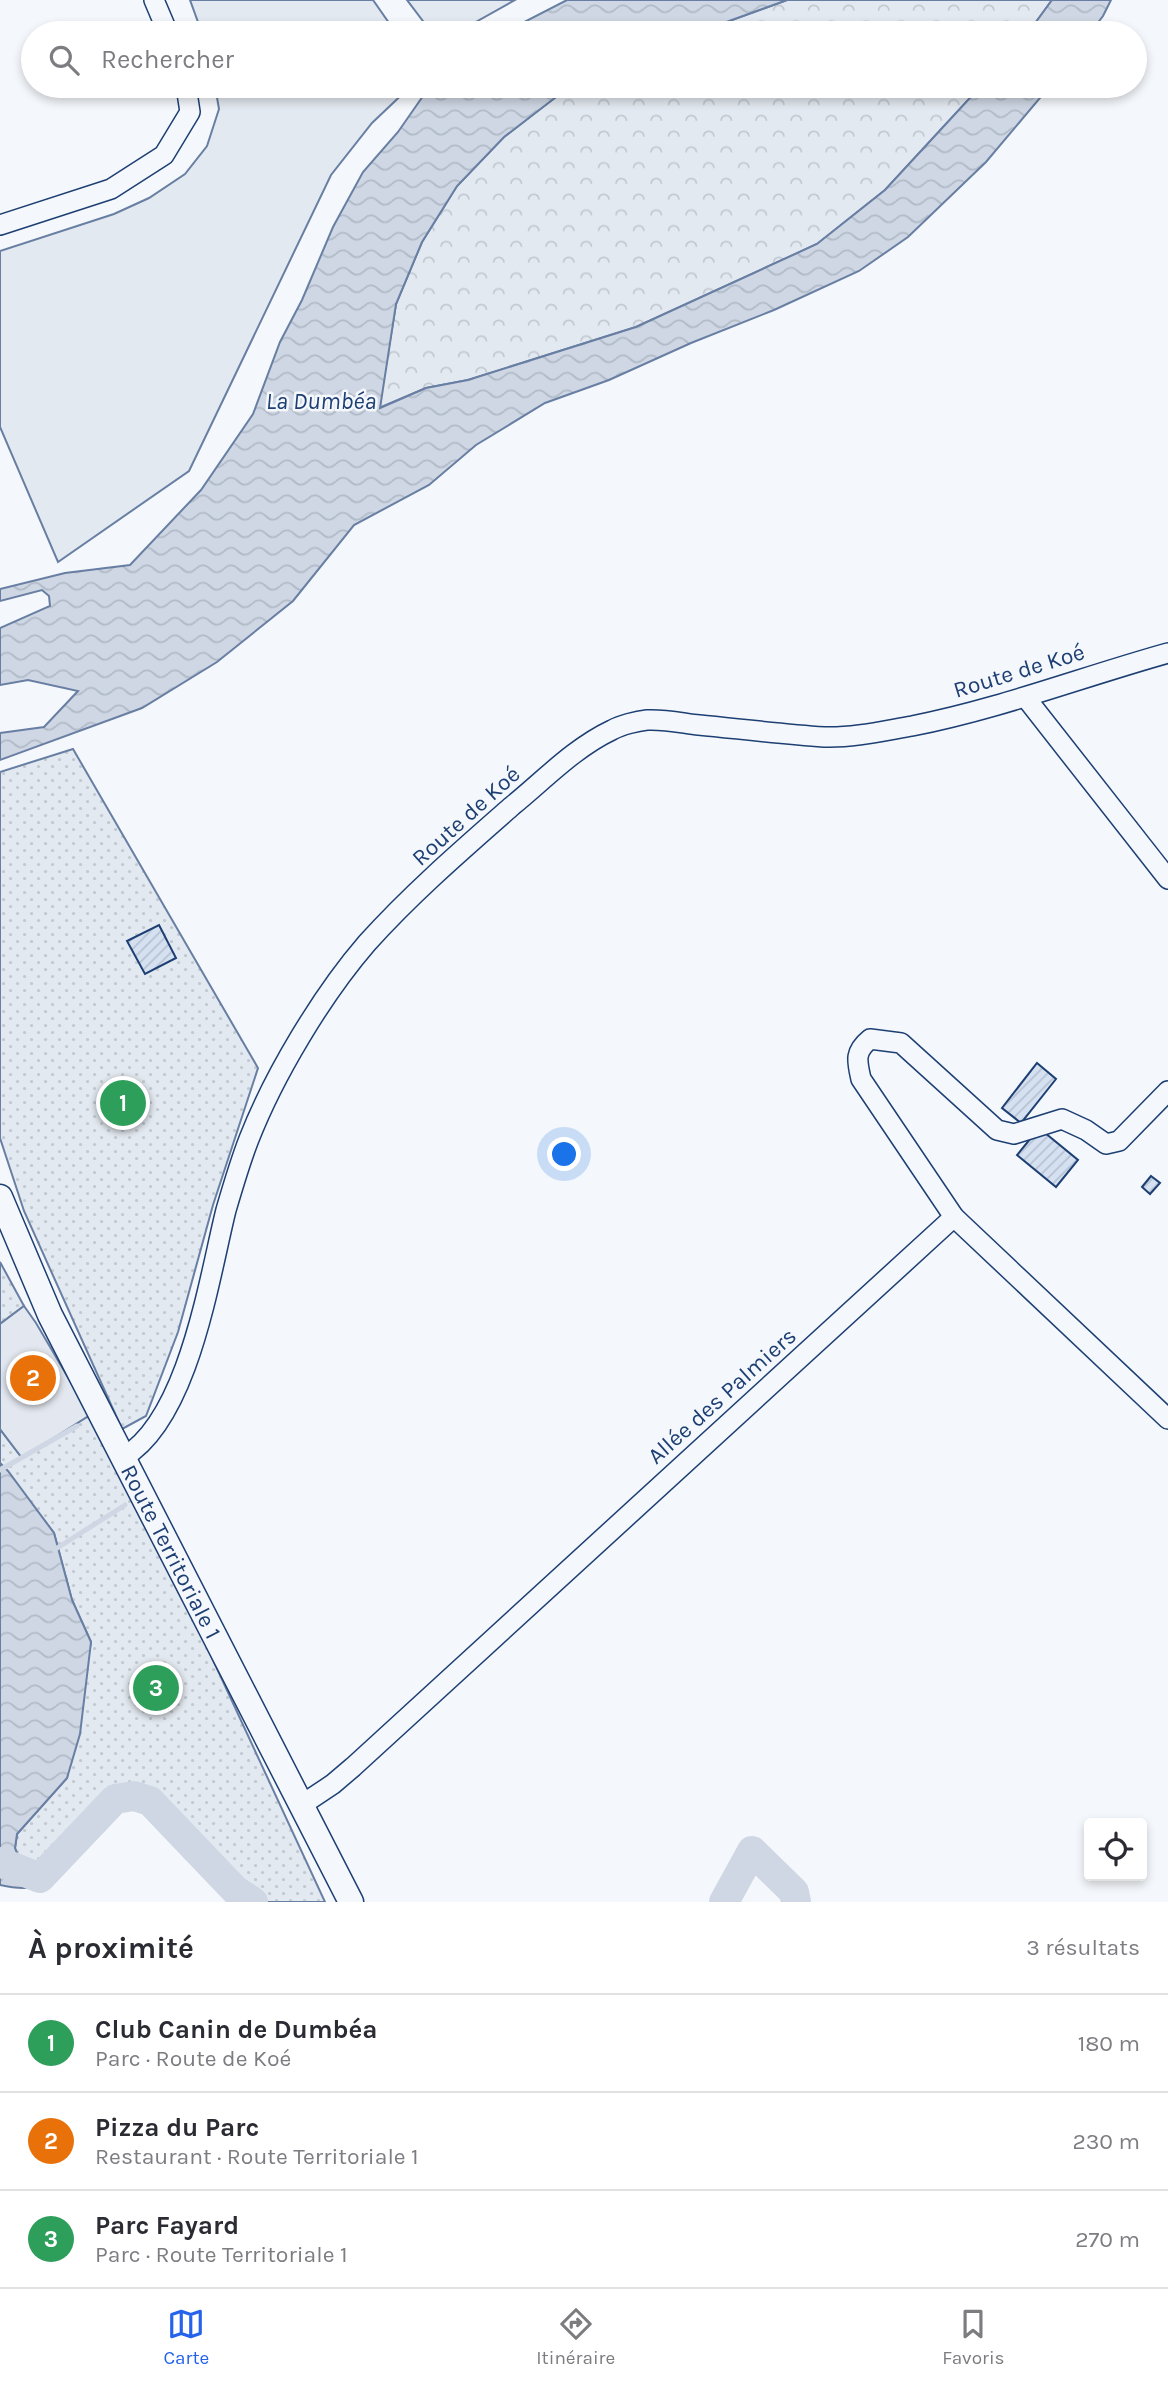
<!DOCTYPE html>
<html lang="fr">
<head>
<meta charset="utf-8">
<style>
  :root { --surface:#fff; --page:#f2f2f3; --text:#2b2b33; --muted:#7c7c81; --line:#e1e1e2; --accent:#2563eb }
  body { margin:0; font-family:Karla,sans-serif; background:var(--page); color:var(--text) }
  .controls { position:absolute; right:21px; bottom:21px; display:grid; overflow:hidden; border-radius:7px; box-shadow:0 4px 10px #0003 }
  .controls button { width:63px; height:63px; display:grid; place-items:center; padding:0; border:0; border-bottom:2px solid var(--line); background:var(--surface); color:var(--text); font:35px sans-serif }
  .you { position:absolute; left:565px; top:1155px; width:24px; height:24px; margin:-18px; border:5px solid #fff; border-radius:50%; background:#1a73e8; box-shadow:0 0 0 10px #1a73e833 }
  .badge { display:grid; place-items:center; width:46px; height:46px; border-radius:50%; background:var(--accent); color:#fff; font-size:23px; font-weight:700 }
  .pin { position:absolute; translate:-50% -50%; border:4px solid #fff; box-shadow:0 2px 7px #0006 }
  .list { margin:0; padding:0; list-style:none }
  h2 { display:flex; justify-content:space-between; align-items:center; height:91px; margin:0; padding:0 28px; font-size:30px }
  h2 small { font-size:23px; font-weight:400; color:var(--muted) }
  .list li { display:grid; grid-template-columns:46px 1fr auto; gap:21px; align-items:center; box-sizing:border-box; height:98px; padding:0 28px; border-top:2px solid var(--line) }
  .list b { display:block; font-size:26px; white-space:nowrap }
  .list p { margin:0; font-size:23px; white-space:nowrap; color:var(--muted) }
  .list em { font-size:23px; font-style:normal; color:var(--muted) }
  .icon { flex:none; width:38px; height:38px; fill:none; stroke:currentColor; stroke-width:2; stroke-linecap:round; stroke-linejoin:round }
  .map { position:relative; flex:none; width:1168px; height:1902px; overflow:hidden }
  .search { position:absolute; background:var(--surface); box-shadow:0 4px 10px #0003; left:21px; right:21px; top:21px; height:77px; display:flex; align-items:center; gap:18px; box-sizing:border-box; padding:0 24px; border-radius:38px; color:var(--muted); font-size:26px }
  .sheet { height:385px; background:var(--surface) }
  nav { display:flex; justify-content:space-around; align-items:center; box-sizing:border-box; height:98px; border-top:2px solid var(--line); background:var(--surface); font-size:19px; color:var(--muted) }
  nav a { display:grid; justify-items:center; gap:4px }
  nav .on { color:var(--accent) }
  .map>svg:first-child { display:block }
  .grass { fill:#e3e9f0; stroke:#687fa3; stroke-width:2 }
  .forest { fill:url(#forest-crowns); stroke:#687fa3; stroke-width:2 }
  .park { fill:url(#park-dots); stroke:#687fa3; stroke-width:2 }
  .parking { fill:#e3e8f0; stroke:#687fa3; stroke-width:2 }
  .water { fill:url(#water-waves); stroke:#687fa3; stroke-width:2 }
  .lines { fill:none; stroke-linecap:round; stroke-linejoin:round }
  .stream { stroke:#cfd7e4; stroke-width:5 }
  .river { stroke:#cfd7e4; stroke-width:30 }
  .building { fill:url(#building-hatch); stroke:#1d3f73; stroke-width:2 }
  .minor-casing { stroke:#1d3f73; stroke-width:22 }
  .major-casing { stroke:#1d3f73; stroke-width:27 }
  .minor { stroke:#f4f7fb; stroke-width:19 }
  .major { stroke:#f4f7fb; stroke-width:24 }
  .labels { text-anchor:middle; dominant-baseline:central; stroke-width:5; stroke-linejoin:round; paint-order:stroke }
  .street-label { font-size:23px; fill:#1d3f73; stroke:#f4f7fb }
  .water-label { font-size:24px; font-style:italic; fill:#1d3f73; stroke:#f4f7fb }
</style>
</head>
<body>
<div class="map">
<svg width="1168" height="1902" viewBox="0 0 1168 1902">
  <defs>
    <pattern id="forest-crowns" width="20" height="18" patternUnits="userSpaceOnUse" patternTransform="scale(1.75)"><rect width="20" height="18" fill="#e3e9f0"/><path d="M2 6a3 3 0 1 1 6 0M12 15a3 3 0 1 1 6 0" fill="none" stroke="#c2c9d1"/></pattern>
    <pattern id="park-dots" width="8" height="8" patternUnits="userSpaceOnUse" patternTransform="scale(1.75)"><rect width="8" height="8" fill="#e3e9f0"/><path d="M2 2h.1M6 6h.1" fill="none" stroke="#c2c9d1" stroke-width="1.8" stroke-linecap="round"/></pattern>
    <pattern id="water-waves" width="16" height="10" patternUnits="userSpaceOnUse" patternTransform="scale(1.75)"><rect width="16" height="10" fill="#cfd7e4"/><path d="M0 5q4-4 8 0t8 0" fill="none" stroke="#b1bac7"/></pattern>
    <pattern id="building-hatch" width="6" height="6" patternUnits="userSpaceOnUse" patternTransform="scale(1.75)"><rect width="6" height="6" fill="#d5e0f0"/><path d="M-1 1l2-2M0 6l6-6M5 7l2-2" fill="none" stroke="#b6c1d1"/></pattern>
  </defs>
  <rect width="100%" height="100%" fill="#f4f7fb"/>
  <g class="grass">
    <path d="M190,0H373L396,33H202Z"/>
    <path d="M407,0H515L456,33H432Z"/>
    <path d="M215,86H411L372,123L331,175L189,471L58,562L0,427V251L114,214L149,198L185,174L207,146L219,109Z"/>
  </g>
  <g class="forest">
    <path d="M787,0H1052L1028,33H696Z"/>
    <path d="M574,86H981L885,190L817,244L636,327L468,380L426,388L379,408L396,304L422,242L457,186L504,137L565,90Z"/>
  </g>
  <g class="park">
    <path d="M73,749L258,1068L213,1205L178,1332L146,1416L122,1429L24,1211L0,1138V772Z"/>
    <path d="M0,1262L24,1306L0,1324Z"/>
    <path d="M90,1415L188,1606L325,1902H253L235,1890L150,1801L134,1796L115,1799L45,1861L20,1862L15,1848L17,1834L67,1778L91,1642L72,1600L54,1533L0,1463V1429L22,1458Z"/>
  </g>
  <path class="parking" d="M24,1306L36,1323L90,1415L22,1458L0,1429V1324Z"/>
  <g class="water">
    <path d="M567,0H787L696,33H503Z"/>
    <path d="M1052,0H1111L1103,16L1090,33H1028Z"/>
    <path d="M430,86H574L565,90L504,137L457,186L422,242L396,304L380,408L426,388L468,380L636,327L817,244L885,190L981,86H1050L986,162L908,237L859,271L774,310L691,343L609,380L545,403L476,445L429,485L354,525L293,601L217,662L142,708L0,760V733L44,727L78,691L28,680L0,685V628L50,606L49,596L42,590L0,601V589L65,573L130,565L201,490L253,414L280,342L302,300L333,227L363,172L398,132Z"/>
    <path d="M0,1463L8,1471L54,1533L72,1600L91,1642L80,1734L67,1778L17,1834L15,1848L20,1862L45,1861L56,1852L77,1854C54,1884 38,1894 0,1885Z"/>
  </g>
  <g class="lines">
    <g class="stream">
      <path d="M0,1470L77,1426"/>
      <path d="M54,1550L125,1505"/>
    </g>
    <g class="river">
      <path d="M0,1862L40,1878L115,1799L134,1796L150,1801L235,1890L253,1902"/>
      <path d="M724,1902L752,1851L794,1892L796,1902"/>
    </g>
  </g>
  <g class="building">
    <path d="M159,925L176,958L145,974L127,941Z"/>
    <path d="M1037,1063L1056,1079L1021,1123L1002,1108Z"/>
    <path d="M1039,1128L1078,1160L1056,1187L1017,1155Z"/>
    <path d="M1151,1176L1160,1183L1150,1194L1142,1187Z"/>
  </g>
  <g class="lines">
    <g class="minor-casing">
      <g id="minor">
        <path d="M154,0L168,33"/>
        <path d="M0,225L111,189L164,155L190,112L186,86"/>
        <path d="M1026,698L1168,879"/>
        <path d="M1168,1091L1119,1141L1106,1144L1086,1130L1062,1119L1014,1134L997,1130L901,1043L870,1039C854,1052 857,1061 861,1079L954,1217L1168,1419"/>
        <path d="M124,1457C189,1418 209,1278 226,1210C233,1186 240,1162 249,1139C274,1075 322,995 367,943C411,894 463,849 512,806C544,780 574,748 612,730C621,725 637,721 647,720C664,719 682,723 699,725C740,729 782,734 824,737C853,738 883,731 912,726C999,709 1082,677 1168,653"/>
        <path d="M303,1804L333,1784L353,1767L954,1217"/>
      </g>
    </g>
    <g class="major-casing">
      <g id="major">
        <path id="s1" d="M0,1197L50,1315L351,1902"/>
      </g>
    </g>
    <use href="#minor" class="minor"/>
    <use href="#major" class="major"/>
  </g>
  <g class="labels">
    <g class="street-label">
      <text transform="translate(1019 671) rotate(-17)">Route de Koé</text>
      <text transform="translate(466 816) rotate(-42)">Route de Koé</text>
      <text transform="translate(722 1396) rotate(-42)">Allée des Palmiers</text>
      <text stroke="none"><textPath href="#s1" startOffset="394">Route Territoriale 1</textPath></text>
    </g>
    <g class="water-label">
      <text x="321" y="401">La Dumbéa</text>
    </g>
  </g>
</svg>
<div class="controls">
<button><svg class="icon" aria-label="locate" viewBox="0 0 24 24"><circle cx="12" cy="12" r="6"/><path d="M12 2v4M12 18v4M2 12h4M18 12h4"/></svg></button>
</div>
<div class="you"></div>
<div class="pin badge" style="left:123px;top:1103px;background:#2e9e5b">1</div>
<div class="pin badge" style="left:33px;top:1378px;background:#e8710a">2</div>
<div class="pin badge" style="left:156px;top:1688px;background:#2e9e5b">3</div>
<div class="search"><svg class="icon" aria-label="search" viewBox="0 0 24 24"><circle cx="10" cy="10" r="6"/><path d="M15 15l6 6"/></svg>Rechercher</div>
</div>
<section class="sheet">
<h2>À proximité<small>3 résultats</small></h2>
<ul class="list">
<li><span class="badge" style="background:#2e9e5b">1</span><div><b>Club Canin de Dumbéa</b><p>Parc · Route de Koé</p></div><em>180 m</em></li>
<li><span class="badge" style="background:#e8710a">2</span><div><b>Pizza du Parc</b><p>Restaurant · Route Territoriale 1</p></div><em>230 m</em></li>
<li><span class="badge" style="background:#2e9e5b">3</span><div><b>Parc Fayard</b><p>Parc · Route Territoriale 1</p></div><em>270 m</em></li>
</ul>
</section>
<nav>
<a class="on"><svg class="icon" aria-label="map" viewBox="0 0 24 24"><path d="M3 6l6-2 6 2 6-2v14l-6 2-6-2-6 2zM9 4v14M15 6v14"/></svg>Carte</a>
<a><svg class="icon" aria-label="directions" viewBox="0 0 24 24"><path d="M12 3l9 9-9 9-9-9zM9 14v-3h6M13 9l2 2-2 2"/></svg>Itinéraire</a>
<a><svg class="icon" aria-label="saved" viewBox="0 0 24 24"><path d="M7 4h10v16l-5-4-5 4z"/></svg>Favoris</a>
</nav>
</body>
</html>
